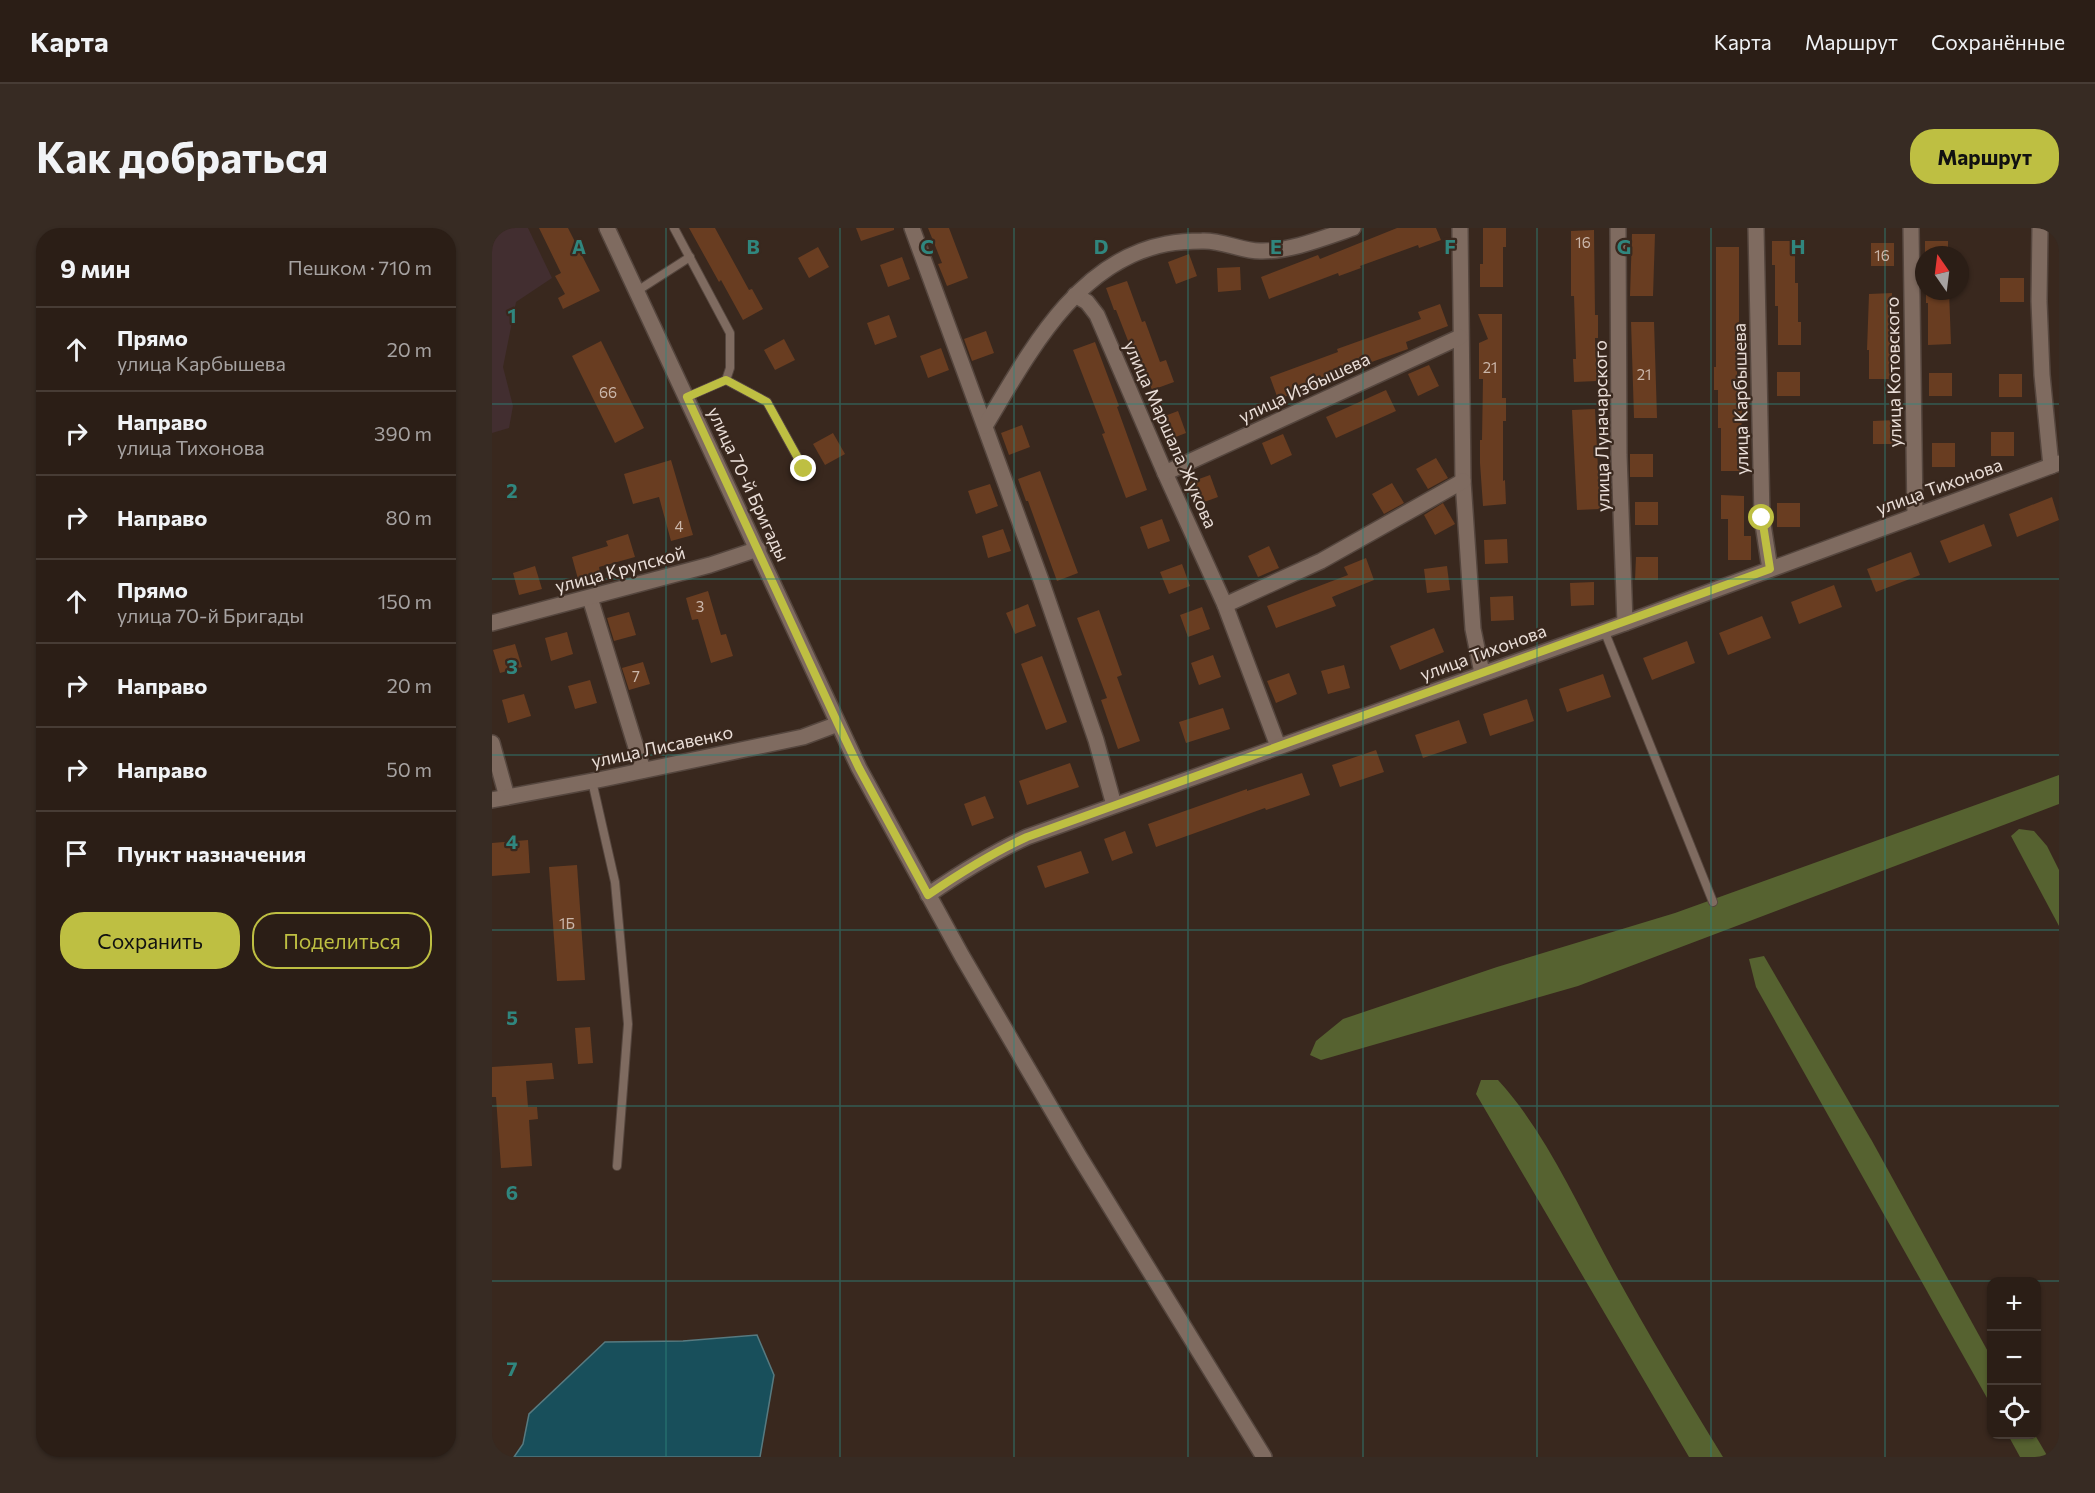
<!DOCTYPE html>
<html lang="ru">
<head>
<meta charset="utf-8">
<style>
  :root { --surface:#2b1e16; --page:#372b23; --text:#f1f3f6; --muted:#a6a2a1; --line:#473c35; --accent:#bebf42 }
  body { margin:0; font-family:Commissioner,sans-serif; background:var(--page); color:var(--text) }
  .controls { position:absolute; right:18px; bottom:18px; display:grid; overflow:hidden; border-radius:12px; box-shadow:0 2px 4px #0004 }
  .controls button { width:54px; height:54px; display:grid; place-items:center; padding:0; border:0; border-bottom:2px solid var(--line); background:var(--surface); color:var(--text); font:30px sans-serif }
  .compass { position:absolute; left:1423px; top:18px; width:54px; height:54px; border-radius:50%; background:var(--surface); box-shadow:0 2px 4px #0004; rotate:346deg }
  .stop { position:absolute; width:18px; height:18px; margin:-14px; border:4px solid #bebf42; border-radius:50%; background:#fff }
  .stop.end { background:#bebf42; border-color:#fff; box-shadow:0 2px 6px #0008 }
  .list { margin:0; padding:0; list-style:none }
  h2 { display:flex; justify-content:space-between; align-items:center; height:78px; margin:0; padding:0 24px; font-size:26px }
  h2 small { font-size:20px; font-weight:400; color:var(--muted) }
  .list li { display:grid; grid-template-columns:39px 1fr auto; gap:18px; align-items:center; box-sizing:border-box; height:84px; padding:0 24px; border-top:2px solid var(--line) }
  .list b { display:block; font-size:22px; white-space:nowrap }
  .list p { margin:0; font-size:20px; white-space:nowrap; color:var(--muted) }
  .list em { font-size:20px; font-style:normal; color:var(--muted) }
  .actions { display:flex; gap:12px; padding:18px 24px }
  .actions a { flex:1; padding:14px 0; border:2px solid var(--accent); border-radius:24px; text-align:center; font-size:21px; color:var(--accent) }
  .actions .main { background:var(--accent); color:#111 }
  .icon { flex:none; width:33px; height:33px; fill:none; stroke:currentColor; stroke-width:2; stroke-linecap:round; stroke-linejoin:round }
  .map { position:relative; flex:none; width:1567px; height:1229px; overflow:hidden; border-radius:24px }
  header { display:flex; align-items:center; gap:36px; box-sizing:border-box; height:84px; padding:0 30px; background:var(--surface); border-bottom:2px solid var(--line) }
  header strong { font-size:28px }
  nav { display:flex; gap:33px; margin-inline-start:auto; font-size:21px }
  .intro { display:flex; align-items:center; justify-content:space-between; box-sizing:border-box; height:144px; padding:0 36px }
  h1 { margin:0; font-size:42px }
  .button { padding:15px 27px; border-radius:24px; background:var(--accent); color:#111; font-size:21px; font-weight:700 }
  main { display:flex; gap:36px; padding:0 36px }
  aside { flex:1; background:var(--surface); border-radius:24px; box-shadow:0 2px 4px #0004 }
  .map>svg:first-child { display:block }
  .education { fill:#422e30 }
  .forest { fill:#566230 }
  .water { fill:#184f5b; stroke:#577a80; stroke-width:1.5 }
  .building { fill:#693d21 }
  .lines { fill:none; stroke-linecap:round; stroke-linejoin:round }
  .service-casing { stroke:#55463e; stroke-width:10 }
  .minor-casing { stroke:#55463e; stroke-width:18 }
  .secondary-casing { stroke:#55463e; stroke-width:18 }
  .service { stroke:#7f6b60; stroke-width:8 }
  .minor { stroke:#7f6b60; stroke-width:15 }
  .secondary { stroke:#7f6b60; stroke-width:15 }
  .route { stroke:#bebf42; stroke-width:8 }
  .grid { fill:none; stroke:#30867e; stroke-width:1.5; stroke-opacity:0.55 }
  .labels { text-anchor:middle; dominant-baseline:central; stroke-width:4.5; stroke-linejoin:round; paint-order:stroke }
  .number-label { font-size:15px; fill:#cab6aa }
  .street-label { font-size:18px; fill:#eaded8; stroke:#39281e }
  .grid-label { font-size:20px; text-anchor:middle; font-weight:bold; fill:#30867e; stroke:#39281e; stroke-width:4.5; stroke-linejoin:round; paint-order:stroke }
</style>
</head>
<body>
<header>
<strong>Карта</strong>
<nav><a>Карта</a><a>Маршрут</a><a>Сохранённые</a></nav>
</header>
<div class="intro"><h1>Как добраться</h1><a class="button">Маршрут</a></div>
<main>
<aside>
<h2>9 мин<small>Пешком · 710 m</small></h2>
<ul class="list">
<li><svg class="icon" aria-label="ahead" viewBox="0 0 24 24"><path d="M12 20V5M6 11l6-6 6 6"/></svg><div><b>Прямо</b><p>улица Карбышева</p></div><em>20 m</em></li>
<li><svg class="icon" aria-label="right" viewBox="0 0 24 24"><path d="M7 20v-9h11M14 6l5 5-5 5"/></svg><div><b>Направо</b><p>улица Тихонова</p></div><em>390 m</em></li>
<li><svg class="icon" aria-label="right" viewBox="0 0 24 24"><path d="M7 20v-9h11M14 6l5 5-5 5"/></svg><div><b>Направо</b></div><em>80 m</em></li>
<li><svg class="icon" aria-label="ahead" viewBox="0 0 24 24"><path d="M12 20V5M6 11l6-6 6 6"/></svg><div><b>Прямо</b><p>улица 70-й Бригады</p></div><em>150 m</em></li>
<li><svg class="icon" aria-label="right" viewBox="0 0 24 24"><path d="M7 20v-9h11M14 6l5 5-5 5"/></svg><div><b>Направо</b></div><em>20 m</em></li>
<li><svg class="icon" aria-label="right" viewBox="0 0 24 24"><path d="M7 20v-9h11M14 6l5 5-5 5"/></svg><div><b>Направо</b></div><em>50 m</em></li>
<li><svg class="icon" aria-label="arrive" viewBox="0 0 24 24"><path d="M6 21V4h12l-3 4 3 4H6"/></svg><div><b>Пункт назначения</b></div></li>
</ul>
<div class="actions"><a class="main">Сохранить</a><a>Поделиться</a></div>
</aside>
<div class="map">
<svg width="1567" height="1229" viewBox="0 0 1567 1229">
  <rect width="100%" height="100%" fill="#39281e"/>
  <path class="education" d="M0,0H36L60,50L24,74L11,139L21,178L17,200L0,205Z"/>
  <g class="forest">
    <path d="M1567,547V576L1086,758L829,832L818,827L824,813L851,791L1005,739L1183,685Z"/>
    <path d="M1527,601L1542,603L1555,618L1567,642V698L1519,608Z"/>
    <path d="M1272,728L1380,913L1499,1129V1177L1264,759L1257,731Z"/>
    <path d="M989,852H1006C1051,901 1082,969 1113,1027C1150,1096 1190,1162 1231,1229H1197L984,866Z"/>
    <path d="M1516,1207H1543L1556,1229H1528Z"/>
  </g>
  <path class="water" d="M265,1107L282,1147L268,1229H22L31,1216L37,1186L113,1114L191,1113Z"/>
  <g class="building">
    <path d="M47,0H76L108,63L71,81L66,70L73,66L63,48L69,45Z"/>
    <path d="M197,0H223L257,62L260,61L271,81L251,92L229,52L227,54Z"/>
    <path d="M364,0H402V2L369,13Z"/>
    <path d="M436,0H457L476,50L455,58L446,36L450,35Z"/>
    <path d="M905,0H944L949,12L927,20L926,17L868,38L869,40L847,48L846,45L777,71L769,49L826,27L828,31Z"/>
    <path d="M991,0H1014V19H1011V59H988V36H991Z"/>
    <path d="M1102,2L1103,87H1106V110H1103L1105,153L1082,154L1081,131H1084L1082,68H1079V3Z"/>
    <path d="M1140,6H1163L1161,68H1138Z"/>
    <path d="M1280,13H1303V55H1306V94H1309V117H1286V78H1283V37H1280Z"/>
    <rect x="1433" y="13" width="23" height="14"/>
    <rect x="1379" y="15" width="23" height="23"/>
    <path d="M326,19L337,39L317,50L306,30Z"/>
    <path d="M1224,19H1247V117H1245V177H1250L1249,219H1252V243H1229V200H1226V162H1222V139H1224Z"/>
    <path d="M697,26L705,48L684,56L676,34Z"/>
    <path d="M410,29L418,51L396,59L388,37Z"/>
    <path d="M748,39L749,62L726,64L725,40Z"/>
    <rect x="1508" y="50" width="24" height="24"/>
    <path d="M635,53L650,94L653,93L668,134L674,132L682,154L660,162L645,121L640,123L624,82H622L614,60Z"/>
    <path d="M1434,63H1457L1459,116L1436,117V75H1434Z"/>
    <path d="M1400,65L1398,128H1400V151H1377V122H1375L1377,66Z"/>
    <path d="M948,76L956,98L914,114L916,121L846,146L847,149L786,171L778,149L846,124L845,121L929,91L926,84Z"/>
    <path d="M986,86H1010V170H1014V193H1011V253L1013,252L1014,276L991,278L988,235V212H990L991,151H987V115L996,111Z"/>
    <path d="M397,87L405,109L383,117L375,95Z"/>
    <path d="M1139,94H1162L1165,190H1142Z"/>
    <path d="M494,103L502,125L480,133L472,111Z"/>
    <path d="M292,111L303,132L283,142L272,122Z"/>
    <path d="M109,113L152,200L123,215L80,128Z"/>
    <path d="M603,114L627,178L625,179L655,262L634,270L610,206L613,205L581,122Z"/>
    <path d="M449,120L457,142L436,150L428,128Z"/>
    <path d="M937,137L947,158L926,168L916,146Z"/>
    <rect x="1285" y="144" width="23" height="24"/>
    <rect x="1437" y="145" width="23" height="23"/>
    <rect x="1507" y="146" width="23" height="23"/>
    <path d="M894,162L904,183L844,210L834,189Z"/>
    <path d="M1103,181L1108,281L1085,282L1080,182Z"/>
    <path d="M686,183L694,205L673,213L665,191Z"/>
    <path d="M1404,192V216H1381V193Z"/>
    <path d="M530,197L538,219L517,227L509,205Z"/>
    <rect x="1499" y="204" width="23" height="24"/>
    <path d="M341,205L353,226L333,237L321,216Z"/>
    <path d="M791,206L800,227L779,237L770,215Z"/>
    <rect x="1440" y="215" width="23" height="24"/>
    <rect x="1138" y="226" width="23" height="23"/>
    <path d="M944,230L956,250L936,261L924,241Z"/>
    <path d="M179,232L201,307L179,313L167,269L141,276L132,246Z"/>
    <path d="M548,243L586,345L565,353L536,273H534L526,251Z"/>
    <path d="M718,247L726,269L704,277L696,255Z"/>
    <path d="M900,255L912,275L892,286L880,266Z"/>
    <path d="M498,256L506,278L484,286L476,263Z"/>
    <path d="M1229,267L1252,268V308H1259V332H1236V291H1229Z"/>
    <path d="M1560,269L1567,292L1525,309L1517,286Z"/>
    <rect x="1143" y="274" width="23" height="23"/>
    <path d="M951,275L963,296L943,307L932,287Z"/>
    <rect x="1285" y="275" width="23" height="24"/>
    <path d="M670,291L678,313L656,321L648,299Z"/>
    <path d="M1492,296L1500,318L1457,335L1448,313Z"/>
    <path d="M511,301L519,323L496,330L490,308Z"/>
    <path d="M136,306L143,329L107,339L108,345L86,351L80,329L116,318L114,313Z"/>
    <path d="M1015,311L1016,335L993,336L992,312Z"/>
    <path d="M777,318L787,340L766,349L756,328Z"/>
    <path d="M1419,324L1428,347L1384,364L1375,341Z"/>
    <path d="M1144,329H1166V352H1143Z"/>
    <path d="M874,330L882,352L840,369L844,378L784,400L775,378L856,347L852,339Z"/>
    <path d="M690,336L698,358L677,366L668,344Z"/>
    <path d="M43,338L50,361L27,367L21,345Z"/>
    <path d="M955,338L958,362L935,365L932,341Z"/>
    <path d="M1102,354V377L1079,378L1078,355Z"/>
    <path d="M1342,357L1350,379L1307,396L1299,374Z"/>
    <path d="M216,363L229,407L234,406L241,428L219,435L206,391L200,392L194,370Z"/>
    <path d="M1021,368L1022,392L999,393L998,369Z"/>
    <path d="M536,376L544,398L523,406L514,385Z"/>
    <path d="M710,379L718,401L696,409L688,387Z"/>
    <path d="M607,382L630,447L625,449L648,513L626,521L609,472L615,470L585,390Z"/>
    <path d="M137,384L144,407L122,413L115,390Z"/>
    <path d="M1270,388L1279,410L1236,427L1227,405Z"/>
    <path d="M942,400L952,424L908,442L898,418Z"/>
    <path d="M75,404L81,426L59,433L53,410Z"/>
    <path d="M1195,413L1203,435L1160,452L1151,430Z"/>
    <path d="M23,416L30,439L8,445L1,422Z"/>
    <path d="M721,427L729,449L707,457L699,435Z"/>
    <path d="M550,428L575,494L554,502L529,436Z"/>
    <path d="M151,434L158,456L137,462L130,440Z"/>
    <path d="M852,437L858,460L836,466L829,443Z"/>
    <path d="M797,445L805,466L784,475L775,453Z"/>
    <path d="M1111,446L1119,469L1075,484L1067,461Z"/>
    <path d="M98,452L105,475L83,481L76,458Z"/>
    <path d="M32,466L39,488L16,495L10,472Z"/>
    <path d="M1035,471L1042,493L998,508L991,486Z"/>
    <path d="M731,480L738,501L694,515L687,494Z"/>
    <path d="M967,492L975,515L931,530L923,507Z"/>
    <path d="M884,522L892,544L848,559L840,537Z"/>
    <path d="M578,535L587,559L535,577L527,553Z"/>
    <path d="M810,545L818,567L774,582L773,580L664,619L656,596L755,561V563Z"/>
    <path d="M493,568L502,590L480,598L472,576Z"/>
    <path d="M633,603L641,625L620,633L612,611Z"/>
    <path d="M36,612L38,645L0,648V615Z"/>
    <path d="M589,623L597,645L553,660L545,638Z"/>
    <path d="M85,637L93,752L65,753L57,639Z"/>
    <path d="M98,799L101,835L86,836L83,800Z"/>
    <path d="M60,835L62,851L34,853L36,879H45L46,891L37,892L40,938L9,940L4,869H0V839Z"/>
  </g>
  <g class="lines">
    <g class="service-casing">
      <g id="service">
        <path d="M182,0L238,105V140L234,152L275,174L312,241"/>
        <path d="M145,63L198,29"/>
        <path d="M195,169L234,152"/>
        <path d="M1112,402L1221,674"/>
        <path d="M100,553L123,654L136,796L125,938"/>
      </g>
    </g>
    <g class="minor-casing">
      <g id="minor">
        <path d="M420,0L549,352L604,512L622,577"/>
        <path d="M968,0L971,253L981,401L990,445"/>
        <path d="M1126,0L1127,227L1133,395"/>
        <path d="M1264,0L1270,290L1278,341"/>
        <path d="M1419,0L1423,288"/>
        <path d="M1548,0L1547,73L1550,147L1559,238"/>
        <path d="M583,67L595,74L605,87L673,245L733,377L786,518"/>
        <path d="M493,198C536,127 584,33 674,16C685,14 698,13 710,13C730,12 749,23 768,23C797,24 834,9 861,0"/>
        <path d="M673,245L968,109"/>
        <path d="M98,370L151,542"/>
        <path d="M733,377L829,333L971,253"/>
        <path d="M0,395L218,337L266,321"/>
        <path d="M0,515L15,569"/>
        <path d="M0,572L111,551L311,509L346,496"/>
        <path d="M436,667C468,645 500,625 535,609L1133,395L1567,235"/>
      </g>
    </g>
    <g class="secondary-casing">
      <path id="secondary" d="M115,0L367,540L470,728L587,928L772,1229"/>
    </g>
    <use href="#service" class="service"/>
    <use href="#minor" class="minor"/>
    <use href="#secondary" class="secondary"/>
  </g>
  <g class="lines">
    <path class="route" d="M312,241L275,174L234,152L195,169L346,496L367,540L436,667C468,645 500,625 535,609L1278,341L1270,290"/>
  </g>
  <path class="grid" d="M174,0V1229M348,0V1229M522,0V1229M696,0V1229M871,0V1229M1045,0V1229M1219,0V1229M1393,0V1229M0,176H1567M0,351H1567M0,527H1567M0,702H1567M0,878H1567M0,1053H1567"/>
  <g class="labels">
    <g class="number-label">
      <text x="1091" y="14">16</text>
      <text x="1390" y="27">16</text>
      <text x="998" y="139">21</text>
      <text x="1152" y="146">21</text>
      <text x="116" y="164">66</text>
      <text x="187" y="298">4</text>
      <text x="208" y="378">3</text>
      <text x="144" y="448">7</text>
      <text x="75" y="695">1Б</text>
    </g>
    <g class="street-label">
      <text transform="translate(1401 144) rotate(-91)">улица Котовского</text>
      <text transform="translate(812 159) rotate(-25)">улица Избышева</text>
      <text transform="translate(1248 171) rotate(-91)">улица Карбышева</text>
      <text transform="translate(1109 198) rotate(-91)">улица Луначарского</text>
      <text transform="translate(679 206) rotate(66)">улица Маршала Жукова</text>
      <text transform="translate(257 256) rotate(65)">улица 70-й Бригады</text>
      <text transform="translate(1447 258) rotate(-20)">улица Тихонова</text>
      <text transform="translate(128 341) rotate(-15)">улица Крупской</text>
      <text transform="translate(991 424) rotate(-20)">улица Тихонова</text>
      <text transform="translate(170 518) rotate(-12)">улица Лисавенко</text>
    </g>
  </g>
  <g class="grid-label">
    <text x="87" y="26">A</text>
    <text x="261" y="26">B</text>
    <text x="435" y="26">C</text>
    <text x="609" y="26">D</text>
    <text x="784" y="26">E</text>
    <text x="958" y="26">F</text>
    <text x="1132" y="26">G</text>
    <text x="1306" y="26">H</text>
    <text x="20" y="95">1</text>
    <text x="20" y="270">2</text>
    <text x="20" y="446">3</text>
    <text x="20" y="621">4</text>
    <text x="20" y="797">5</text>
    <text x="20" y="972">6</text>
    <text x="20" y="1148">7</text>
  </g>
</svg>
<div class="controls">
<button>+</button>
<button>−</button>
<button><svg class="icon" aria-label="locate" viewBox="0 0 24 24"><circle cx="12" cy="12" r="6"/><path d="M12 2v4M12 18v4M2 12h4M18 12h4"/></svg></button>
</div>
<svg class="compass" viewBox="-18 -18 36 36"><path d="M0-13l5 13h-10z" fill="#e53935"/><path d="M0 13l5-13h-10z" fill="#a6a2a1"/></svg>
<div class="stop" style="left:1270px;top:290px"></div>
<div class="stop end" style="left:312px;top:241px"></div>
</div>
</main>
</body>
</html>
